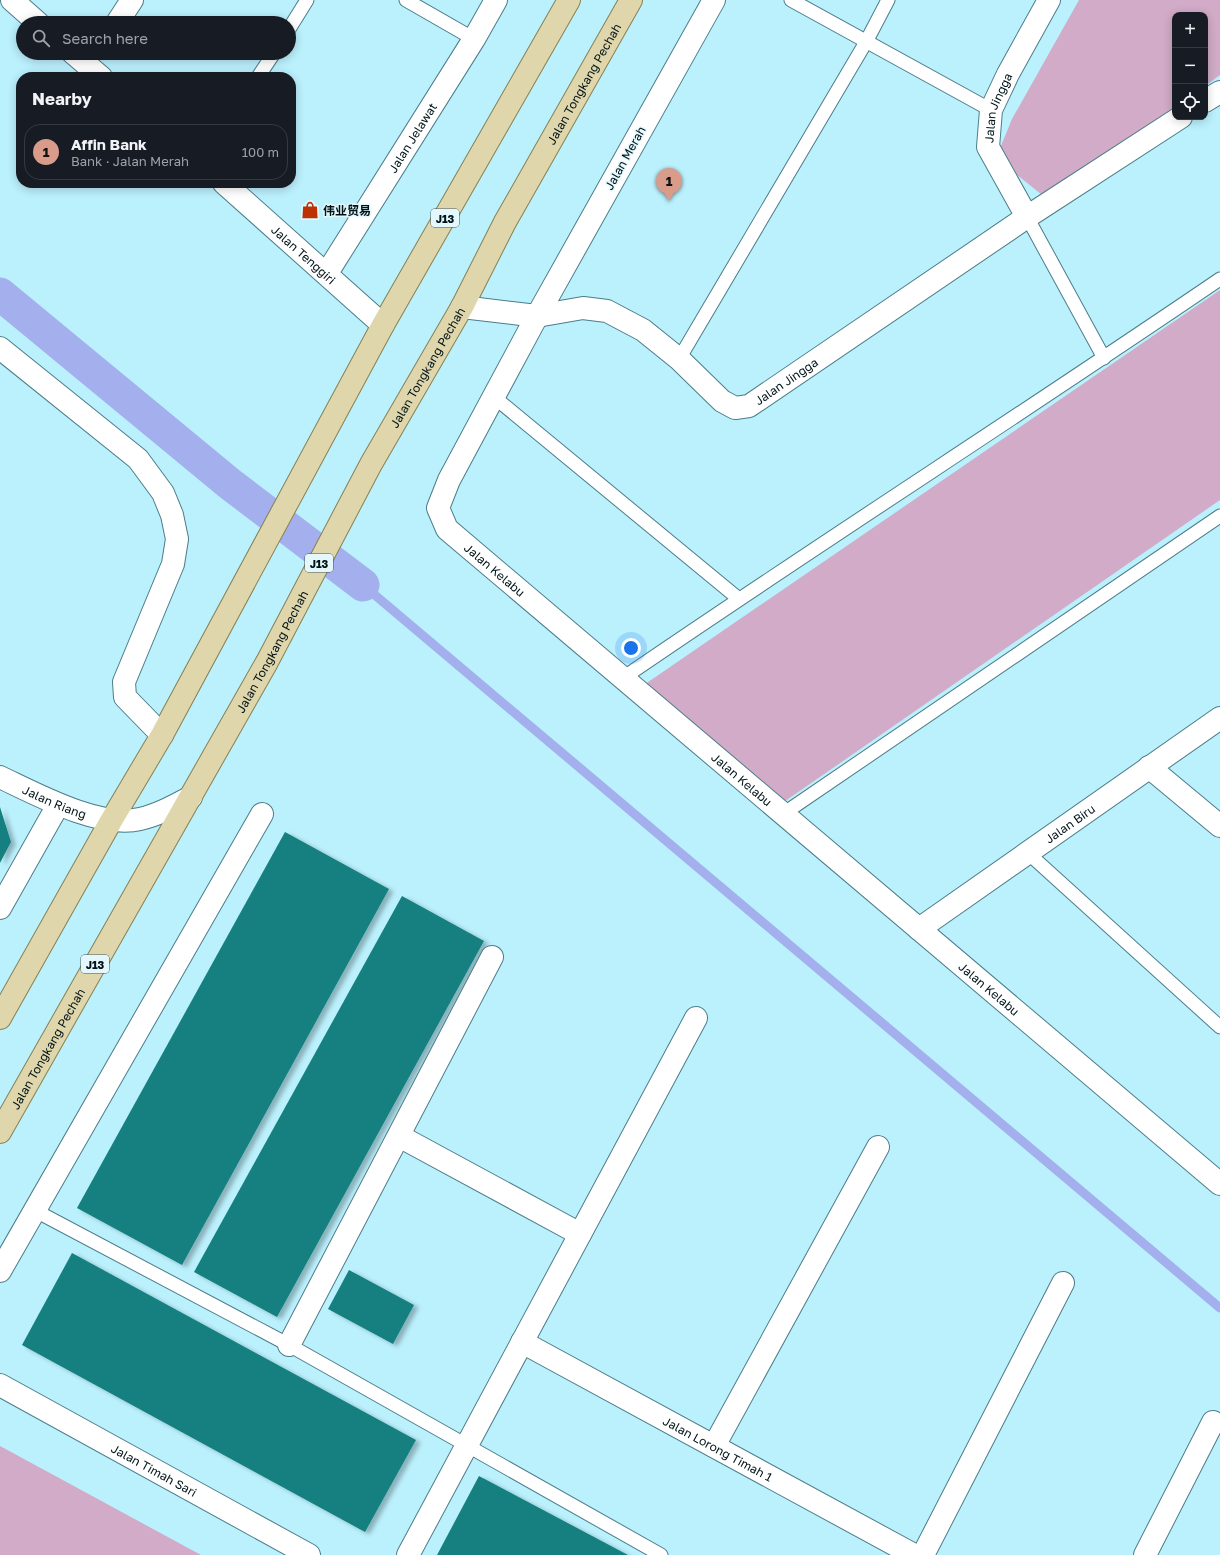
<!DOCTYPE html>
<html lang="en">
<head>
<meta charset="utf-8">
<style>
  :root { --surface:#171b24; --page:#20242c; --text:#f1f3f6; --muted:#9ea1a6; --line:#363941; --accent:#d99c8a }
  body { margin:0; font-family:"Golos Text","Noto Sans SC",sans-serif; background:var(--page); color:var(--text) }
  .controls { position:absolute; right:12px; top:12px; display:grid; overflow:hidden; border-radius:8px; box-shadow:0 2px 10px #0003 }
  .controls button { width:36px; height:36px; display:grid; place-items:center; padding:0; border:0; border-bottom:1px solid var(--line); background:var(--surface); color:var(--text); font:20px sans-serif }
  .you { position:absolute; left:631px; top:648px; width:14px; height:14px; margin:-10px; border:3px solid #fff; border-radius:50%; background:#1a73e8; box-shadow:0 0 0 6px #1a73e833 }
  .badge { display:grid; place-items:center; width:26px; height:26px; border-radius:50%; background:var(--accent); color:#111; font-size:13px; font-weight:700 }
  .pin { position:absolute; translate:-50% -33px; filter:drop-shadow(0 1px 2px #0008) }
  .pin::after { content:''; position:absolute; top:21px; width:14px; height:12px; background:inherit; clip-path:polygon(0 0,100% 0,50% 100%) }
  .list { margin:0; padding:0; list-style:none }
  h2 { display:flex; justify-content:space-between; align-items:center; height:52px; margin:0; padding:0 16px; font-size:17px }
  h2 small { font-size:13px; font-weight:400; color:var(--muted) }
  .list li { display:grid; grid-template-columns:26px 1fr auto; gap:12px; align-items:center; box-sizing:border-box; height:56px; margin:0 8px 8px; padding:0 8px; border:1px solid var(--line); border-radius:16px }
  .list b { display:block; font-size:15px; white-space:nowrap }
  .list p { margin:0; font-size:13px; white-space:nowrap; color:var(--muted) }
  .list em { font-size:13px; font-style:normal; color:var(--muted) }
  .icon { flex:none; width:22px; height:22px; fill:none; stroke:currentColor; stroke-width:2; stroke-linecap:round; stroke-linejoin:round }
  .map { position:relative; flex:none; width:1220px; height:1555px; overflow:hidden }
  .search { position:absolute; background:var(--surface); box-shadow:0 2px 10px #0003; left:16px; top:16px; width:280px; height:44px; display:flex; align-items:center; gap:10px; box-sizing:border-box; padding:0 14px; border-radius:22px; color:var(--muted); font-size:15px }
  .panel { position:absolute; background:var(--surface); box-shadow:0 2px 10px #0003; left:16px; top:72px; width:280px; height:116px; border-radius:16px }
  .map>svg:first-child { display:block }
  .green { fill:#d1abc7 }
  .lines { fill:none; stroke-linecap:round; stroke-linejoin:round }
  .stream { stroke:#a3b0ed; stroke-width:9 }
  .canal { stroke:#a3b0ed; stroke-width:33 }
  .building { fill:#138081; filter:url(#shadow) }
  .service-casing { stroke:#4c7d89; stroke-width:15 }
  .minor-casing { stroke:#4c7d89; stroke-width:24 }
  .tertiary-casing { stroke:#4c7d89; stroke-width:24 }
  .primary-casing { stroke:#858053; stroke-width:24 }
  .service { stroke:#fff; stroke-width:13 }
  .minor { stroke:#fff; stroke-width:22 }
  .tertiary { stroke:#fff; stroke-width:22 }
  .primary { stroke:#e0d6ab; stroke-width:22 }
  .labels { text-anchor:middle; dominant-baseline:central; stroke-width:3; stroke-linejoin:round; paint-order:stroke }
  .shield { fill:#e3f7fc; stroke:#45575c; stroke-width:1 }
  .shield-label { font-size:11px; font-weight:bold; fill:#011318 }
  .street-label { font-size:12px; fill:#011318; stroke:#e3f7fc }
  .poi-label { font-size:12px; font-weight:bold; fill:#011318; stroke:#e3f7fc; text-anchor:start }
</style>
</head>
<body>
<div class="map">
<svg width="1220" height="1555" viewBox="0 0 1220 1555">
  <defs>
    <filter id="shadow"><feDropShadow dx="4.5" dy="2.5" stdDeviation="2" flood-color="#0004"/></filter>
  </defs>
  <rect width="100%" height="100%" fill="#bbf0fd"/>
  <g class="green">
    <path d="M1079,0H1220V75L1205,86V15H1175V107L1047,199L996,158L1012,119Z"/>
    <path d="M1220,290V500L778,806L638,689Z"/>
    <path d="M0,1446L201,1555H0Z"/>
  </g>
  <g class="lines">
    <path class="stream" d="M363,585L1220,1308"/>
    <path class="canal" d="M0,294L230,484L363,585"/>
  </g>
  <g class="building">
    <path d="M0,807L11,842L0,863Z"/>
    <path d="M285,832L389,889L182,1265L77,1208Z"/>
    <path d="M402,896L484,941L277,1317L194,1272Z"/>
    <path d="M72,1253L416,1440L365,1532L22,1345Z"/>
    <path d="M349,1270L414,1305L393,1344L328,1309Z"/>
    <path d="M479,1476L628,1555H437Z"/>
  </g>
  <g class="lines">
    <g class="service-casing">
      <g id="service">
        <path d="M406,0L474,39"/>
        <path d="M791,0L991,110"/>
        <path d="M289,29L307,0"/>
        <path d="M258,77L274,53"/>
        <path d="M1027,217L1104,358"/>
        <path d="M679,359L866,42L888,0"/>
        <path d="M494,397L739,599"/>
        <path d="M623,678C820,543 1022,414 1220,279"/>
        <path d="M783,814L1220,516"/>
        <path d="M1028,853L1220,1027"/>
        <path d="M34,1210L289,1345L661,1555"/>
      </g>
    </g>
    <g class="minor-casing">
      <g id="minor">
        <path d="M12,0L38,23"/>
        <path id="s1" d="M714,0L537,316L449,480L438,508L447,529L1220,1184"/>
        <path d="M117,23L132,0"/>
        <path d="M73,53L101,77"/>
        <path d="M1205,101L1220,92"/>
        <path id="s2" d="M224,183L383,325"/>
        <path id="s3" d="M1027,217L988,147L991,110L1008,74L1049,0"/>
        <path id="s4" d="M327,273L474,39L496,0"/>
        <path id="s5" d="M462,307L537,316L583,308L607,311L643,330L679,359L722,401L735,408L749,406L1027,217L1181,117"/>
        <path d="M0,348L138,459L163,493L172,515L177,539L173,564L124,682L125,697L162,735"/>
        <path d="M1149,767L1220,826"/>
        <path d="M0,908L58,805"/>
        <path id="s6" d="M919,929L1220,718"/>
        <path d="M399,1136L580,1234"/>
        <path d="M0,1271L262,814"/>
        <path id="s7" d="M522,1342L914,1555"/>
        <path d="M289,1345L492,957"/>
        <path d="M714,1446L878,1147"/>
        <path d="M408,1555L696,1018"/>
        <path d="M923,1555L1063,1283"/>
        <path d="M1145,1555L1213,1422"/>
      </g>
    </g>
    <g class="tertiary-casing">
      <g id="tertiary">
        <path id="s8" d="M0,777C36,794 100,829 140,819C158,815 174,806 191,797"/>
        <path id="s9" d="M0,1385L309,1555"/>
      </g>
    </g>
    <g class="primary-casing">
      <g id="primary">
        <path d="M0,1018L111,821L162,735L383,325L569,0"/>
        <path id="s10" d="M0,1132L267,662L371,464L462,307L505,222L631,0"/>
      </g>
    </g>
    <use href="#service" class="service"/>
    <use href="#minor" class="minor"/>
    <use href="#tertiary" class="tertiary"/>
    <use href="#primary" class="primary"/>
  </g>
  <defs>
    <g id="shop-bare" transform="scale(1.38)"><path d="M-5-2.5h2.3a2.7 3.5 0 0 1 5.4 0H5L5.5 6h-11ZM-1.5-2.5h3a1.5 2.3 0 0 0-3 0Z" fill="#bc3205" stroke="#e3f7fc" stroke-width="2.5" paint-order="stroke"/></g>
  </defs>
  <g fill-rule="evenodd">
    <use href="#shop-bare" x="310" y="210"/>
  </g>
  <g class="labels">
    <g class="shield">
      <rect x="431" y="209" width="28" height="18" rx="3"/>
      <rect x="305" y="554" width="28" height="18" rx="3"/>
      <rect x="81" y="955" width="28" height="18" rx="3"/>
    </g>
    <g class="shield-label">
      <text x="445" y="218">J13</text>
      <text x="319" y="563">J13</text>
      <text x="95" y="964">J13</text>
    </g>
    <g class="street-label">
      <text stroke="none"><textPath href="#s10" startOffset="1200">Jalan Tongkang Pechah</textPath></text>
      <text stroke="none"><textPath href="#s3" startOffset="121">Jalan Jingga</textPath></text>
      <text stroke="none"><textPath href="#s4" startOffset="160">Jalan Jelawat</textPath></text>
      <text transform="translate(625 158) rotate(-61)">Jalan Merah</text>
      <text stroke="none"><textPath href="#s2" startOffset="107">Jalan Tenggiri</textPath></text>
      <text stroke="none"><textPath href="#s10" startOffset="876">Jalan Tongkang Pechah</textPath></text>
      <text stroke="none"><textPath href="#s5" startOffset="367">Jalan Jingga</textPath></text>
      <text stroke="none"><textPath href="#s1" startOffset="664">Jalan Kelabu</textPath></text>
      <text stroke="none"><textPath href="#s10" startOffset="552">Jalan Tongkang Pechah</textPath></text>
      <text stroke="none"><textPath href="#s1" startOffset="988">Jalan Kelabu</textPath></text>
      <text stroke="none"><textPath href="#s8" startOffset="60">Jalan Riang</textPath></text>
      <text stroke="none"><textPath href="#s6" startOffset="184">Jalan Biru</textPath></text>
      <text stroke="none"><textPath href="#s1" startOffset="1312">Jalan Kelabu</textPath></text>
      <text stroke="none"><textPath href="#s10" startOffset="96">Jalan Tongkang Pechah</textPath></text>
      <text stroke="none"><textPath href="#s7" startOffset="223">Jalan Lorong Timah 1</textPath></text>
      <text stroke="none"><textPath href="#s9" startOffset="176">Jalan Timah Sari</textPath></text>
    </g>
    <g class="poi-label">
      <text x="323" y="210">伟业贸易</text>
    </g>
  </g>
</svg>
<div class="controls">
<button>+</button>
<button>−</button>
<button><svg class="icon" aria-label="locate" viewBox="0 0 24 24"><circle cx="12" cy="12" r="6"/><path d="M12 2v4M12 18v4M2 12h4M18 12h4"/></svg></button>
</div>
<div class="you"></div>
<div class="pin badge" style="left:669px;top:201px">1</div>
<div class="search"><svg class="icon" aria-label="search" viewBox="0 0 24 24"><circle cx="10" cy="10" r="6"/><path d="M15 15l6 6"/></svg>Search here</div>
<section class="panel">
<h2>Nearby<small></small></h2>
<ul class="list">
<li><span class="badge">1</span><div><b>Affin Bank</b><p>Bank · Jalan Merah</p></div><em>100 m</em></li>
</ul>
</section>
</div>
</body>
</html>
